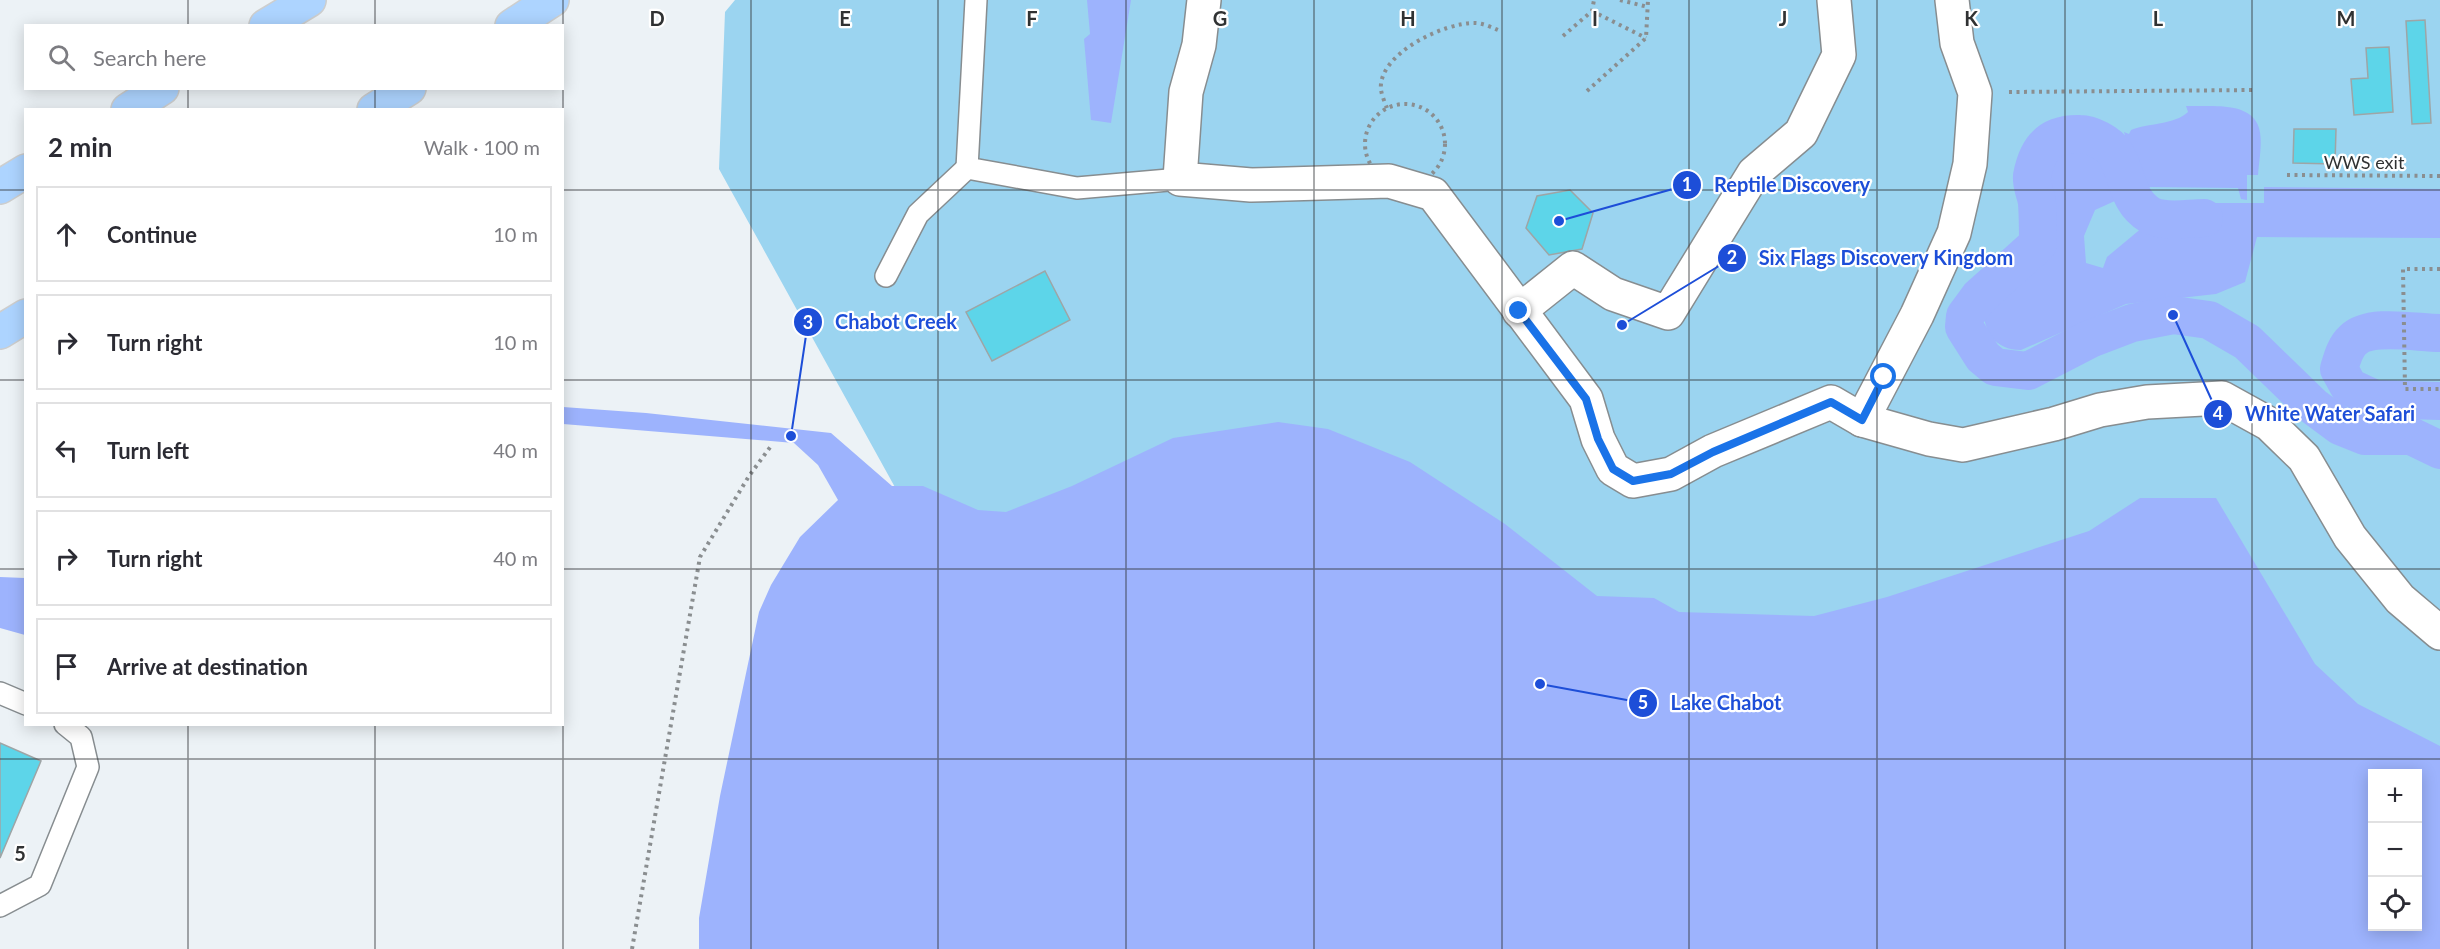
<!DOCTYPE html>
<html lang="en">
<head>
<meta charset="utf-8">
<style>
  :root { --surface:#fff; --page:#f7f7f7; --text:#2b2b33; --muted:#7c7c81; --line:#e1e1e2 }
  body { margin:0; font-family:Lato,sans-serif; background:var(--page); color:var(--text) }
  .controls { position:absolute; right:18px; bottom:18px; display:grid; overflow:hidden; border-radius:0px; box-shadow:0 3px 15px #0003 }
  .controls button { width:54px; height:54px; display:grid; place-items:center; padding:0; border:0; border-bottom:2px solid var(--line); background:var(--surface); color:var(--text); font:30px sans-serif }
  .stop { position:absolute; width:18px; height:18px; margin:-14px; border:4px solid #1a73e8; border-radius:50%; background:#fff }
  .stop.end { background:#1a73e8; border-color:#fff; box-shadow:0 2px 6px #0008 }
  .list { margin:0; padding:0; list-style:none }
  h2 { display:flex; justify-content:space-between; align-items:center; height:78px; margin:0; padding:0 24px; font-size:26px }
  h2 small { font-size:20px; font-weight:400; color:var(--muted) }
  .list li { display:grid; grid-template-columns:39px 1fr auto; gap:18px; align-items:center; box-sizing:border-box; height:96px; margin:0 12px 12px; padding:0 12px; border:2px solid var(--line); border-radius:0px }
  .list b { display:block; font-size:22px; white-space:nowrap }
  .list em { font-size:20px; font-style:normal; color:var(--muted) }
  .icon { flex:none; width:33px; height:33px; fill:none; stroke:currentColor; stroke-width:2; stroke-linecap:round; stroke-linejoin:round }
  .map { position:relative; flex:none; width:2440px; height:949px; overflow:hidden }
  .search { position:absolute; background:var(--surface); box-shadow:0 3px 15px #0003; left:24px; top:24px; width:540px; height:66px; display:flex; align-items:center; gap:15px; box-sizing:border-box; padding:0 21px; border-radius:0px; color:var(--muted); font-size:22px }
  .panel { position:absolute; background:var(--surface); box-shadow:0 3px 15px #0003; left:24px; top:108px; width:540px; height:618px; border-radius:0px }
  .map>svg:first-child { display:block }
  .green { fill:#9bd4f0 }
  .water { fill:#9db3fd; fill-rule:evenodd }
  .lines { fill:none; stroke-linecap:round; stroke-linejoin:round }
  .canal { stroke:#9db3fd; stroke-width:38 }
  .building { fill:#5dd5e9; stroke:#9ea5a6; stroke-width:1.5 }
  .lane-casing { stroke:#878d90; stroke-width:24 }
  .street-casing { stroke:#878d90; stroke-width:36 }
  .highway-casing { stroke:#cdcece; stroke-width:36 }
  .path { stroke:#8a8e90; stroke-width:4; stroke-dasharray:3 4.5; stroke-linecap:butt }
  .lane { stroke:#fff; stroke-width:21 }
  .street { stroke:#fff; stroke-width:33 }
  .highway { stroke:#add4ff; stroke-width:33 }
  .route { stroke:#1a73e8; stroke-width:8 }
  .grid { fill:none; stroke:#303233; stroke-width:1.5; stroke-opacity:0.55 }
  .labels { text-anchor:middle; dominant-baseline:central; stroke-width:4.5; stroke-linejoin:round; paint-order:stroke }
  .street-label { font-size:18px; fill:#303233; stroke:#fff }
  .grid-label { font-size:20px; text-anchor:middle; font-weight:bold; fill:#303233; stroke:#fff; stroke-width:4.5; stroke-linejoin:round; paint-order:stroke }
  .leader { fill:none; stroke:#1d4ed8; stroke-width:2 }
  .callout-dot { fill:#1d4ed8; stroke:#fff; stroke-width:2 }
  .mark-label { font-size:18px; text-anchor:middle; font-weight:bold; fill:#fff }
  .callout-label { font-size:20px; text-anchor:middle; font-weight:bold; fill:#1d4ed8; stroke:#fff; stroke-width:4.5; stroke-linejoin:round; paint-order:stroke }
</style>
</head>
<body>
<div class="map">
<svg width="2440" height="949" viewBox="0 0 2440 949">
  <rect width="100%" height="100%" fill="#ecf2f6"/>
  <path class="green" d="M735,0H2440V787L2418,774L1725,702L1070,558L912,518L719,169L725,12Z"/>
  <g class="water">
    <path d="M1087,0H1131L1111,123L1091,120L1084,39L1090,34Z"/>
    <path d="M2186,106C2208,107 2251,100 2259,128C2263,141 2259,161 2258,175H2247V200L2241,199L2238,188L2146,187L2137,179L2124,132L2129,134L2131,130C2148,123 2174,125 2188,112Z"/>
    <path d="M2081,143C2109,157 2111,171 2117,200L2095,210L2084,236L2086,263L2103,268L2107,257L2143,227L2164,203H2264V187L2440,189V238L2257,237L2245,282L2216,294L2126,304L2021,350C1995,350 1984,332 1983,308C1997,291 2033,269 2040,253C2044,245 2047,235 2049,226C2053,204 2034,167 2058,150C2064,146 2074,145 2081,143Z"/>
    <path d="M563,407L646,413L831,433L892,486H923L978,510L1006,512L1072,486L1173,438L1278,422L1328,429L1410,462L1505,524L1597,596L1654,598L1679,612L1814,616L1887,597L2089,531L2140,498H2216L2315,664L2358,704L2440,746V949H699V918L720,796L759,612L771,585L800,537L838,500L818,465L794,443L563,424ZM2372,774H2418V926H2372Z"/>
    <path d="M0,577L25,578V635L0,628Z"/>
  </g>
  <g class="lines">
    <g class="canal">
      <path d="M2204,218C2188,218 2165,223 2150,215C2126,201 2128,173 2115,153C2109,143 2091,134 2080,134C2049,133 2037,149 2032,176C2031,186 2036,194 2037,203C2038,217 2038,231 2038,244L1979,297L1965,316L1964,327L1983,357L1995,367L2028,371L2090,339L2132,323L2173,315L2209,320L2247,342L2313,406L2340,426L2365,436H2411L2440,450"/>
      <path d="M2440,333C2417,333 2370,323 2353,340C2345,347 2342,359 2339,369L2349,387L2375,399L2440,401"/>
    </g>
  </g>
  <g class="building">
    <path d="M2425,20L2431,123L2412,124L2406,21Z"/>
    <path d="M2389,47L2393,112L2354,115L2351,79L2368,78L2366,48Z"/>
    <path d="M2294,129H2336L2335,164L2293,163Z"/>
    <path d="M1570,190L1593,213L1582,249L1549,255L1526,228L1537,196Z"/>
    <path d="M1045,271L1070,320L992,361L966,312Z"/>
    <path d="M0,743L41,761L0,858Z"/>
  </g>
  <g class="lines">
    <g class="lane-casing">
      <g id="lane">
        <path d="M976,0L967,168L1077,188L1180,179"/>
        <path d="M886,276L918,214L967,168"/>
        <path d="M0,693L26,704"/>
        <path d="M0,906L40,885L88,767L81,737L65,724"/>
      </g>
    </g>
    <g class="street-casing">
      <g id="street">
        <path d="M1204,0L1199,45L1186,92L1180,179L1251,185L1389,181L1433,194L1586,399L1598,439L1613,469L1633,481L1671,474L1713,451L1831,402L1862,420L1929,439L1963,445L2054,424L2100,410L2147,402L2222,398L2269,424L2304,458L2350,537L2400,599L2440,633"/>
        <path d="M1519,311L1573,268L1613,294L1668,313L1754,173L1801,133L1839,55L1834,0"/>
        <path d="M1862,420L1917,315L1954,233L1970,164L1975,93L1957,43L1952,0"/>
      </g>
    </g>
    <g class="highway-casing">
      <g id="highway">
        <path d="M266,26L309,0"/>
        <path d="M512,26L552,0"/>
        <path d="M128,110L162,88"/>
        <path d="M374,110L409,88"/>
        <path d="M0,187L26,171"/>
        <path d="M0,332L26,316"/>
      </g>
    </g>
    <g class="path">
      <path d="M1620,0L1648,7"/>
      <path d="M1592,11L1646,38"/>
      <path d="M1563,36L1592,11L1594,0"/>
      <path d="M1587,91L1646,38L1648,0"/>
      <path d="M2009,92L2253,90"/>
      <circle cx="1405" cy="144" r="40"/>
      <path d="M1387,108C1385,103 1382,96 1381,90C1377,54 1445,22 1475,23C1482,23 1491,27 1498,30"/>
      <path d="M2287,175L2440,176"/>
      <path d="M2440,269H2403L2405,389H2440"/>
      <path d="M632,949L700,557L749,476L771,446"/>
    </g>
    <use href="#lane" class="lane"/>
    <use href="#street" class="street"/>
    <use href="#highway" class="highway"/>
  </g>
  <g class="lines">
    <path class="route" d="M1519,311L1586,399L1598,439L1613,469L1633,481L1671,474L1713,452L1831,402L1862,420L1884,377"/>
  </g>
  <path class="grid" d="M188,0V26M375,0V26M563,0V949M751,0V949M938,0V949M1126,0V949M1314,0V949M1502,0V949M1689,0V949M1877,0V949M2065,0V949M2252,0V949M188,88V110M375,88V110M0,190H26M562,190H2440M0,380H26M562,380H2440M0,569H26M562,569H2440M188,724V949M375,724V949M0,759H2440"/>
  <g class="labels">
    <g class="street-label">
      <text x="2364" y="162">WWS exit</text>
    </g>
  </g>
  <g class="grid-label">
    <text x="657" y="26">D</text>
    <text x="845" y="26">E</text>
    <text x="1032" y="26">F</text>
    <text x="1220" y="26">G</text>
    <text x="1408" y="26">H</text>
    <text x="1595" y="26">I</text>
    <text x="1783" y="26">J</text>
    <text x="1971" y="26">K</text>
    <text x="2158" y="26">L</text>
    <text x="2346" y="26">M</text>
    <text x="20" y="861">5</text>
  </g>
  <path class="leader" d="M1559 221L1687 185M1622 325L1732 258M791 436L808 322M2173 315L2218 414M1540 684L1643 703"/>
  <g class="callout-dot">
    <circle cx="1559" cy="221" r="6"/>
    <circle cx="1622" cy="325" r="6"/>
    <circle cx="791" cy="436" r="6"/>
    <circle cx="2173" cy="315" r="6"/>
    <circle cx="1540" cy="684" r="6"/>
    <circle cx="1687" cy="185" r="15"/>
    <circle cx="1732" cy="258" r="15"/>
    <circle cx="808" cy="322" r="15"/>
    <circle cx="2218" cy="414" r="15"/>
    <circle cx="1643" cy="703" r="15"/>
  </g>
  <g class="mark-label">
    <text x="1687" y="191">1</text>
    <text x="1732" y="264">2</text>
    <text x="808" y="329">3</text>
    <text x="2218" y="420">4</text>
    <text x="1643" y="709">5</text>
  </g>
  <g class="callout-label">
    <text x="1792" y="192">Reptile Discovery</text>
    <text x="1886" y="265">Six Flags Discovery Kingdom</text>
    <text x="896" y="329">Chabot Creek</text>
    <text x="2330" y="421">White Water Safari</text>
    <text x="1726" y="710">Lake Chabot</text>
  </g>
</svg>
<div class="controls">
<button>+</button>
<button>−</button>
<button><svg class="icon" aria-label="locate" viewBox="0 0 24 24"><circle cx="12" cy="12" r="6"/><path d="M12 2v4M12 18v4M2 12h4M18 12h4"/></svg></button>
</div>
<div class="stop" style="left:1884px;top:377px"></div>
<div class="stop end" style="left:1519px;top:311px"></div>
<div class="search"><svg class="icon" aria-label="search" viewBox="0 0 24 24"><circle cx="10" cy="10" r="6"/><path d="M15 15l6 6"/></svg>Search here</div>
<section class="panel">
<h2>2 min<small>Walk · 100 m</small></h2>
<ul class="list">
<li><svg class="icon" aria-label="ahead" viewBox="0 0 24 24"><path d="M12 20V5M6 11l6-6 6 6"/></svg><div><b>Continue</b></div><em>10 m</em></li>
<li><svg class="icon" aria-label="right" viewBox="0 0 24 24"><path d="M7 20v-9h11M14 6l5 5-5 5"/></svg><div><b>Turn right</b></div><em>10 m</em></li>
<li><svg class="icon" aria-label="left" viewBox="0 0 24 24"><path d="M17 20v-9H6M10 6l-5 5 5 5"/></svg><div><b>Turn left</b></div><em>40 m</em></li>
<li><svg class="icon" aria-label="right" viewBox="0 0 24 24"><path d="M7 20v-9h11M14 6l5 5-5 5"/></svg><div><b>Turn right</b></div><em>40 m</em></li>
<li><svg class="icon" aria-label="arrive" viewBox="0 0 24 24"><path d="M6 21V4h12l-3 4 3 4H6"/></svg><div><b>Arrive at destination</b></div></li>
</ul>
</section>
</div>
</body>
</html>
